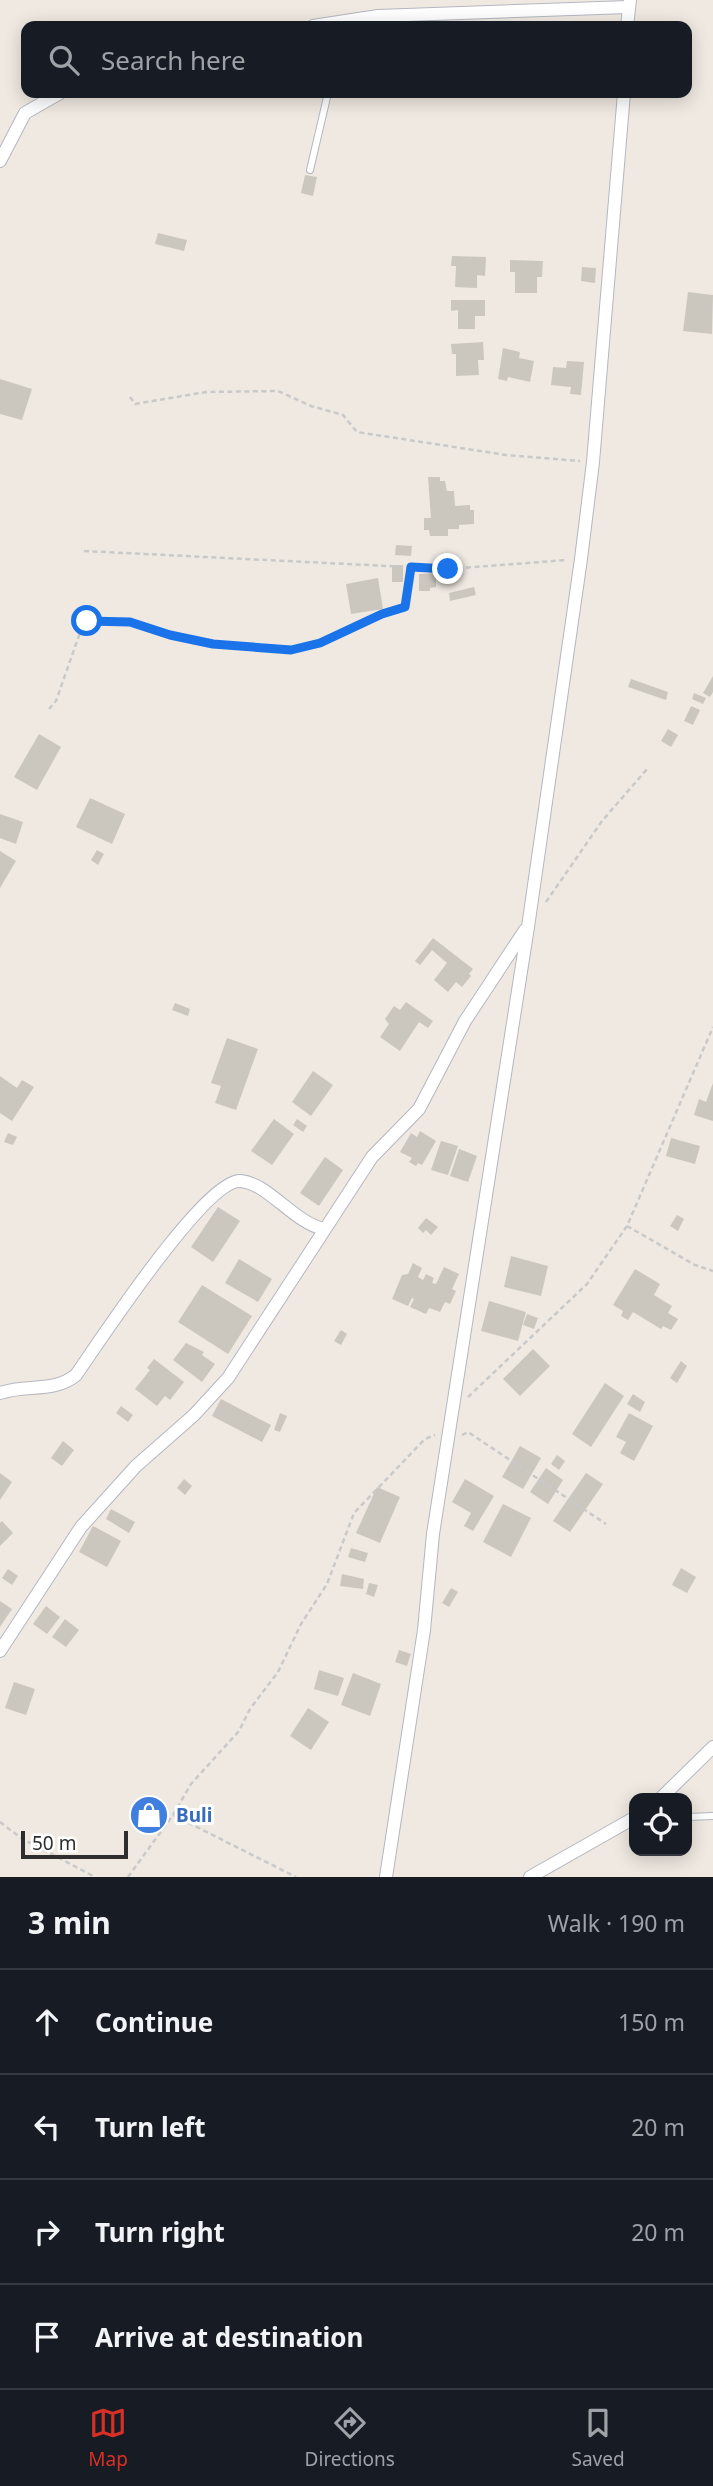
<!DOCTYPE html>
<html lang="en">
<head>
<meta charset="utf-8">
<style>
  :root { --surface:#171b24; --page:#20242c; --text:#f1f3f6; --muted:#9ea1a6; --line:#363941; --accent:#d93025 }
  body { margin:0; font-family:"Noto Sans",sans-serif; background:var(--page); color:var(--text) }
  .controls { position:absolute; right:21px; bottom:21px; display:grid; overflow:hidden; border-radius:14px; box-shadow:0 4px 18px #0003 }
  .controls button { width:63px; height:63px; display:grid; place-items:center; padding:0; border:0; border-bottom:2px solid var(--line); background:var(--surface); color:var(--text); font:35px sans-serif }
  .scale { position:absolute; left:21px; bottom:18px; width:107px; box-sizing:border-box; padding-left:7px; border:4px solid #2e2e2e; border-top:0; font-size:19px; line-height:24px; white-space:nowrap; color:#2e2e2e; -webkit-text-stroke:5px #fff; paint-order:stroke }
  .stop { position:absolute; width:21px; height:21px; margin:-16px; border:5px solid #1a73e8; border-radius:50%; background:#fff }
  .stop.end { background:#1a73e8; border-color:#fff; box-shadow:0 2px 7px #0008 }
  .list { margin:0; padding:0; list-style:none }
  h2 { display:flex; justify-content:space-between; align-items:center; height:91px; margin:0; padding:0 28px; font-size:30px }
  h2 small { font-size:23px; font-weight:400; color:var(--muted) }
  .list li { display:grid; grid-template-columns:46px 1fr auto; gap:21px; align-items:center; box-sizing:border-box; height:105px; padding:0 28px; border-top:2px solid var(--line) }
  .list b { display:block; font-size:26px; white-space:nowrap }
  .list em { font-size:23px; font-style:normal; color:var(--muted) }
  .icon { flex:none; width:38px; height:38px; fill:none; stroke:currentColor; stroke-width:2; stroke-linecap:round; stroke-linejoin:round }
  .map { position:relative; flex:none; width:713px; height:1877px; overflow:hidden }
  .search { position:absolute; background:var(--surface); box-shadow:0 4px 18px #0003; left:21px; right:21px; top:21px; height:77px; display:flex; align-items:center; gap:18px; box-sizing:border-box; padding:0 24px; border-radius:14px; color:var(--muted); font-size:26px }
  .sheet { height:511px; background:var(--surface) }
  nav { display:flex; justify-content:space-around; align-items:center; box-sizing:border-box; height:98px; border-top:2px solid var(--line); background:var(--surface); font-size:19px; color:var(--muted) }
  nav a { display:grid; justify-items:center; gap:4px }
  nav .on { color:var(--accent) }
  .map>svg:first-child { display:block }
  .building { fill:#cbc7bf }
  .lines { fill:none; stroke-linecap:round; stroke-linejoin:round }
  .service-casing { stroke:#b4b7c1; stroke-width:8 }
  .minor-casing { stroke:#b4b7c1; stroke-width:14 }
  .path { stroke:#c9c9c9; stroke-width:2.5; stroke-dasharray:5 3.5; stroke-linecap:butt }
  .service { stroke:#fff; stroke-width:6 }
  .minor { stroke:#fff; stroke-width:12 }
  .route { stroke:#1a73e8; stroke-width:9 }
  .labels { text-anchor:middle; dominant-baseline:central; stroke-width:6; stroke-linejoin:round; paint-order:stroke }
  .shop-label { font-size:19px; font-weight:bold; fill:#366cbe; stroke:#fff; text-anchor:start }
</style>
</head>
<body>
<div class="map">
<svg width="713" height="1877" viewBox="0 0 713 1877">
  <rect width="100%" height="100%" fill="#efe9e1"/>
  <g class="building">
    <path d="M305,175L317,177L313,196L301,193Z"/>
    <path d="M158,233L187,240L184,251L155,244Z"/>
    <path d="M452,256L486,257L485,276L477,275V288L455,287L456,266H451Z"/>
    <path d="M510,260L543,261L542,277H537V293H515V272H510Z"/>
    <path d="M582,267L596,268L595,283L581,281Z"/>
    <path d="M688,292L713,295L712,334L683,331Z"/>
    <path d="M451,300H485V316H475V329H458V310L451,311Z"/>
    <path d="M483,342L484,360H478L479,375L456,376V354H452L451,344Z"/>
    <path d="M503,348L520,352L519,358L534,361L530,382L508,377L507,381L498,379Z"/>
    <path d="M567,361L584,362L581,395L570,394L571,387L551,385L553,367L566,368Z"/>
    <path d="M0,379L32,389L22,420L0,414Z"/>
    <path d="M428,477H440V481H445L447,491H454L455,506L470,505V510H474V524L459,525V529H448V536H430L429,530H424V518H431Z"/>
    <path d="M396,545L412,546L411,556L395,555Z"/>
    <rect x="392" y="565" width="11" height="17"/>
    <path d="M436,573V587L430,588V591H419V574Z"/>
    <path d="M378,578L383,609L351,614L346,584Z"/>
    <path d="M474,587L476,595L450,601L449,593Z"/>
    <path d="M713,676V692L710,697L703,693Z"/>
    <path d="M631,679L668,692L666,700L628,687Z"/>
    <path d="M694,693L706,698L703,704L692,699Z"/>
    <path d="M691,706L700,710L693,725L684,721Z"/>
    <path d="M668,729L678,735L671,747L661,741Z"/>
    <path d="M39,734L61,747L37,790L14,777Z"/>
    <path d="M90,798L125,814L112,844L76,827Z"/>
    <path d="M0,814L23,822L16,844L0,838Z"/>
    <path d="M97,850L104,854L98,865L91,860Z"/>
    <path d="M0,851L16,861L0,888Z"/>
    <path d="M433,938L473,969L469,974L471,976L462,987L456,982L448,992L434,980L447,963L432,950L420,965L415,961Z"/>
    <path d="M406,1002L433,1021L428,1028L419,1022L400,1051L380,1037L389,1024L385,1019L394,1006L400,1010Z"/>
    <path d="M175,1003L190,1009L188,1016L172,1010Z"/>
    <path d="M227,1038L258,1049L236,1110L215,1103L221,1086L211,1083Z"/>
    <path d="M313,1071L333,1085L311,1116L292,1102Z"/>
    <path d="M0,1076L17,1088L22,1080L34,1087L12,1121L0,1113Z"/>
    <path d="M713,1083V1121L694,1115L699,1099L706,1102Z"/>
    <path d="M274,1119L294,1134L272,1165L251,1151Z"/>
    <path d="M297,1119L307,1126L303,1132L293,1125Z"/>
    <path d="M420,1131L436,1141L422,1165L418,1163L416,1166L409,1162L412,1158L400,1152L411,1133L417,1137Z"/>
    <path d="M8,1133L17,1137L13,1145L4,1142Z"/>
    <path d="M671,1138L700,1146L695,1164L666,1156Z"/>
    <path d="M441,1141L458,1146L448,1175L431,1170Z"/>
    <path d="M459,1149L477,1156L468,1182L450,1176Z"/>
    <path d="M325,1157L343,1170L319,1206L300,1193Z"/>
    <path d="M218,1207L240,1221L213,1262L191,1247Z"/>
    <path d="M677,1215L684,1219L678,1231L670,1226Z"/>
    <path d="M426,1218L438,1227L431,1235L426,1230L423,1233L418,1228Z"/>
    <path d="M511,1256L548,1266L541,1296L504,1287Z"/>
    <path d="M239,1259L272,1279L258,1302L225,1283Z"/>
    <path d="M413,1263L422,1268L418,1277L423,1280L426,1274L434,1278L432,1283L436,1284L444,1267L459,1274L452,1289L456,1291L450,1304L445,1302L440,1312L429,1308L426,1314L410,1307L414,1299L412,1298L408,1306L392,1299L402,1275L408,1274Z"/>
    <path d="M635,1269L660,1284L654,1295L672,1306L668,1313L678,1319L671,1330L663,1326L661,1329L633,1312L628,1320L621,1316L623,1311L613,1305Z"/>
    <path d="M202,1285L252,1316L228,1354L178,1322Z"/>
    <path d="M489,1301L526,1312L518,1341L481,1331Z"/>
    <path d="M527,1314L538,1318L534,1329L523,1325Z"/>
    <path d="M341,1330L347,1334L341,1345L334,1341Z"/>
    <path d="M186,1343L204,1352L202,1355L215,1364L202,1382L173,1360Z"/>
    <path d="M533,1349L550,1366L520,1396L503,1379Z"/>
    <path d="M154,1359L184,1382L170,1400L165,1396L157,1406L135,1389L150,1370L147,1368Z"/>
    <path d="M681,1361L687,1366L677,1383L670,1378Z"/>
    <path d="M605,1383L624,1396L591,1447L572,1434Z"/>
    <path d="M633,1394L645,1402L640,1412L627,1404Z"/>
    <path d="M221,1399L271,1425L262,1442L212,1416Z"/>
    <path d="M121,1406L133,1415L128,1422L116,1413Z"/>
    <path d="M280,1413L287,1416L280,1432L274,1430Z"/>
    <path d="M629,1413L653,1426L634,1461L620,1453L626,1442L616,1437Z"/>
    <path d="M63,1441L74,1450L62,1466L51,1458Z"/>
    <path d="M520,1446L541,1458L523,1489L502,1477Z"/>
    <path d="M557,1455L565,1461L559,1470L551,1464Z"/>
    <path d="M546,1468L563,1480L548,1504L530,1492Z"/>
    <path d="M0,1473L12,1482L0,1500Z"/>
    <path d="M586,1473L603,1484L570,1532L553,1521Z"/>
    <path d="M184,1479L192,1486L185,1495L177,1488Z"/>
    <path d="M465,1479L494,1496L473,1531L464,1526L471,1513L452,1502Z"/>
    <path d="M377,1487L400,1497L380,1543L356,1533Z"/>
    <path d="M503,1504L531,1518L511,1557L483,1542Z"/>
    <path d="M111,1509L135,1522L129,1533L106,1519Z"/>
    <path d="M2,1521L13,1533L0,1546V1523Z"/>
    <path d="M93,1526L121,1541L107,1567L79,1552Z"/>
    <path d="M351,1548L368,1553L365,1562L348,1557Z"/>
    <path d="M681,1568L696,1577L687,1593L672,1585Z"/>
    <path d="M8,1569L18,1576L12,1585L2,1578Z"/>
    <path d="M342,1574L364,1579L363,1589L340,1586Z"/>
    <path d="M369,1583L378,1585L374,1597L366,1594Z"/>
    <path d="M451,1588L458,1592L449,1607L442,1603Z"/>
    <path d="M0,1601L12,1609L0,1627Z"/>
    <path d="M46,1606L60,1617L47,1634L33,1624Z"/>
    <path d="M65,1619L79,1630L66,1647L52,1637Z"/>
    <path d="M399,1650L411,1654L407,1666L395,1662Z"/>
    <path d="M319,1670L344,1678L338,1696L314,1689Z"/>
    <path d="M353,1673L381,1684L370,1716L341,1705Z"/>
    <path d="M14,1682L35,1689L26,1715L5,1708Z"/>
    <path d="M308,1708L329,1722L311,1750L290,1736Z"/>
  </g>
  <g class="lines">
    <g class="service-casing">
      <g id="service">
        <path d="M310,170L328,93"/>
        <path d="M687,1817L713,1816"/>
      </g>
    </g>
    <g class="minor-casing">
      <g id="minor">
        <path d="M313,26L378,16L628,7"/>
        <path d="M627,26L630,0"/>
        <path d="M0,161L25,113L60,93"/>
        <path d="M0,1393C26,1384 54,1393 76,1375C99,1342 206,1178 241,1181C269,1184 293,1222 324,1229"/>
        <path d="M0,1651L81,1527L136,1466L194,1415L228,1378L372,1157L419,1109L465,1021L525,930"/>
        <path d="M661,1798L713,1747"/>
        <path d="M386,1877L424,1630L433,1534L528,927L581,559L593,462L624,93"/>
        <path d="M530,1877L634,1818"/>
      </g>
    </g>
    <g class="path">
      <path d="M130,397L135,404L206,392L278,391L311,406L343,415L357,432L506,455L580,461"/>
      <path d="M84,551L448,569L567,560"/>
      <path d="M49,709L56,701L82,627L87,621L130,622L170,635L213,644L291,650L320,643L382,614L405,607L411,568"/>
      <path d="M546,902L602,821L648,768"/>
      <path d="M627,1226L695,1265L713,1271"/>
      <path d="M468,1397L587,1284L627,1226L713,1027"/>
      <path d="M462,1435L468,1432L606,1524"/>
      <path d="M173,1815L296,1877"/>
      <path d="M0,1822L21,1838L95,1877"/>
      <path d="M128,1877L173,1815L191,1784L239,1731L250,1709L278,1672L301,1624L327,1584L354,1513L425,1439L435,1435"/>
    </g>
    <use href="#service" class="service"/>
    <use href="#minor" class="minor"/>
  </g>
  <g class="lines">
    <path class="route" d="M87,621L130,622L170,635L213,644L291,650L320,643L382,614L405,607L411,567L448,569"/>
  </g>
  <defs>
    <g id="shop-disc" transform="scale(2.0125)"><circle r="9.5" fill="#3f7fe0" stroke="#fff"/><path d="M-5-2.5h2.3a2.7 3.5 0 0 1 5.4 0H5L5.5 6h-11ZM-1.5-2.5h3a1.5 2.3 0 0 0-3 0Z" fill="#fff"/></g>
  </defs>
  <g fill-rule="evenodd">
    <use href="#shop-disc" x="149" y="1815"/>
  </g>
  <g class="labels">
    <g class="shop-label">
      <text x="176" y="1815">Buli</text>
    </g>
  </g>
</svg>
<div class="controls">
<button><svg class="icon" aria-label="locate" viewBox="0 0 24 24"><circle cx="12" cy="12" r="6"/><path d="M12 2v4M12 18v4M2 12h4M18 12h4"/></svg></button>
</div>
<div class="scale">50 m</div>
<div class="stop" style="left:87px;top:621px"></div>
<div class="stop end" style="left:448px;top:569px"></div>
<div class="search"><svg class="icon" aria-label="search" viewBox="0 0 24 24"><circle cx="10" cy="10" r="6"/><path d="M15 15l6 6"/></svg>Search here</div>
</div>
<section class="sheet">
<h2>3 min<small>Walk · 190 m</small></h2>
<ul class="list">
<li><svg class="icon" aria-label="ahead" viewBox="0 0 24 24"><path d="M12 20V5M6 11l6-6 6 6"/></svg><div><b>Continue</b></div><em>150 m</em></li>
<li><svg class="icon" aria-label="left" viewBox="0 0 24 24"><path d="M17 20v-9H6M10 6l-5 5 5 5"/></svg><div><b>Turn left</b></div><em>20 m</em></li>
<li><svg class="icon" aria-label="right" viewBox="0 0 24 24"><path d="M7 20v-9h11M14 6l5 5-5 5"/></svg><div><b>Turn right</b></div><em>20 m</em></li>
<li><svg class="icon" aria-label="arrive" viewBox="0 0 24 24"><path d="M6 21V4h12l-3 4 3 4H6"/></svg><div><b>Arrive at destination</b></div></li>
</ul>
</section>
<nav>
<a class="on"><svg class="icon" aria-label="map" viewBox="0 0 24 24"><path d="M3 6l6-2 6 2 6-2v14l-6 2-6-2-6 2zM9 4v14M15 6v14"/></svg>Map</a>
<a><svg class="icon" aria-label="directions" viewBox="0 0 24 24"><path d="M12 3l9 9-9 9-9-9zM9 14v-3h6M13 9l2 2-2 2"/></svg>Directions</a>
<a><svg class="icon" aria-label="saved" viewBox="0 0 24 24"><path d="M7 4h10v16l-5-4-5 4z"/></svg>Saved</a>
</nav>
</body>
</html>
